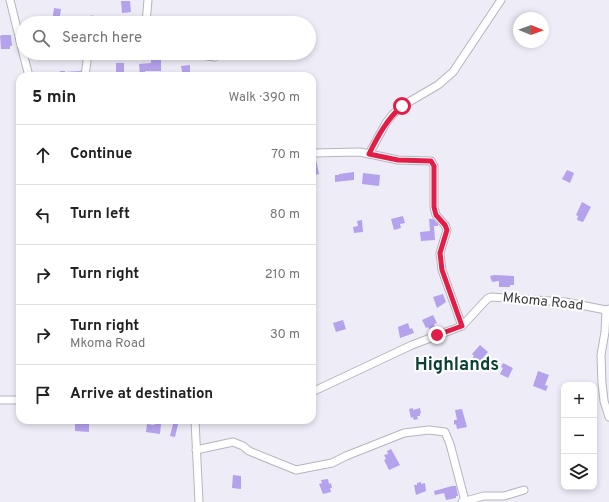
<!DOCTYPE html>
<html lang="en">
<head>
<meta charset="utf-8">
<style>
  :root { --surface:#fff; --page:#f2f2f2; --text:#222; --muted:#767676; --line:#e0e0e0 }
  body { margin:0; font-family:Overpass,sans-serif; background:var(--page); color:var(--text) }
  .controls { position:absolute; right:12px; bottom:12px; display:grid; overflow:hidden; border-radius:8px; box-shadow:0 2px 6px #0003 }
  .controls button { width:36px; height:36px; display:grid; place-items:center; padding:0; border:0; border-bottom:1px solid var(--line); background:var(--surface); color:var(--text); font:20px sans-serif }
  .compass { position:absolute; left:513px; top:12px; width:36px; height:36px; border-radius:50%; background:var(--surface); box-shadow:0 2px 6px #0003; rotate:91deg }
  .stop { position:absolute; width:12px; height:12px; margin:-9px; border:3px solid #e11d48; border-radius:50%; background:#fff }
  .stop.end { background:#e11d48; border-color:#fff; box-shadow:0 1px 4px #0008 }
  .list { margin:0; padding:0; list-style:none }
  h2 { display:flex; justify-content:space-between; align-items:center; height:52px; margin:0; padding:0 16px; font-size:17px }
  h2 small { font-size:13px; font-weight:400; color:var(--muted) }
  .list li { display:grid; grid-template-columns:26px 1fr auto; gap:12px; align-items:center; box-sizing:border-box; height:60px; padding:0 16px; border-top:1px solid var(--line) }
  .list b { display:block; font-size:15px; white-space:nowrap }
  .list p { margin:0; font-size:13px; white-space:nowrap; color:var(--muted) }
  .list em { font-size:13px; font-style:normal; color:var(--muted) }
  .icon { flex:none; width:22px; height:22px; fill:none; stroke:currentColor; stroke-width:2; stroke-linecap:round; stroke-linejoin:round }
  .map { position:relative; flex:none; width:609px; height:502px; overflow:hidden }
  .search { position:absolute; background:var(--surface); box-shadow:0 2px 6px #0003; left:16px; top:16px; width:300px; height:44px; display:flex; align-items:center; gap:10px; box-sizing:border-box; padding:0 14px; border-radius:22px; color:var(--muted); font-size:15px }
  .panel { position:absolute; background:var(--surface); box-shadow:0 2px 6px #0003; left:16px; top:72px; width:300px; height:352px; border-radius:12px }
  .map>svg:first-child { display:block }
  .building { fill:#b5a2ec }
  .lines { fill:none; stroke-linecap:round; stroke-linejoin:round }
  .minor-casing { stroke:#b7b4bf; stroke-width:9 }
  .minor { stroke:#fff; stroke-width:7 }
  .route { stroke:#e11d48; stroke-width:5 }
  .labels { text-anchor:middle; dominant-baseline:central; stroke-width:4; stroke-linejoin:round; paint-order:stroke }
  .street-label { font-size:14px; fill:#3c3b3f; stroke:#fff }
  .district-label { font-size:18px; font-weight:bold; fill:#0b4133; stroke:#fff }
</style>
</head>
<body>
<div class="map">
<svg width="609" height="502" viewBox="0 0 609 502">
  <rect width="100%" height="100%" fill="#eeecf7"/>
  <g class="building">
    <path d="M121,1H130L131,12L122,13Z"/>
    <path d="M54,8L61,9L59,23H52Z"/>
    <path d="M2,35H11L12,46H10V49H1L0,36Z"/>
    <path d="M151,58H161V71H145L146,76H140L139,64L151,63Z"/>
    <rect x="116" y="63" width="8" height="10"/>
    <path d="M190,65V76H183L181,66Z"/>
    <path d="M60,71H65V72L81,71L80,76H60Z"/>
    <path d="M316,159L319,174L312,176V161Z"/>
    <path d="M567,170L574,173L570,183L562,179Z"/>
    <path d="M354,172V180L335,182V175H339V174Z"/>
    <path d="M363,173L380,175L379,186L362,184Z"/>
    <path d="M582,202L591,207L583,222L577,220L578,216L576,215Z"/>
    <path d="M403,216L405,223L400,224L401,228L394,230L391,219Z"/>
    <path d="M429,219H433L438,224V226H434L435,240L421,241L420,232L430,231Z"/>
    <path d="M362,220L363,232L354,233L353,227L358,226L357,221Z"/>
    <path d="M494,275L514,276V285H510V287H499V281L492,282L490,276Z"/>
    <path d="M443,294L446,302L437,308L433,297Z"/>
    <path d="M433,315L437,323L434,324L435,327L429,329L428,327L426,328L422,320Z"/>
    <path d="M343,320L346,329L336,332L333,323Z"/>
    <path d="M408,323L410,329L412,328L414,333L400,338L398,327Z"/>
    <path d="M480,345L488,352L478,364L472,359L474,356L472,354Z"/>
    <path d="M503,363L513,368L508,378L500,374L503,368L501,367Z"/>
    <path d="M538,371L549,375L545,385L548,386L546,391L533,386Z"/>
    <path d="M413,408V410L420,408L421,413H420V416H417L418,419L414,420L413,417L411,418L409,409Z"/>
    <path d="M462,409L467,427L457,429L456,424L454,425V420H457L455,410Z"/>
    <path d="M174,420H179L175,437L170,436Z"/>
    <path d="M82,421H89V432L75,431V423H82Z"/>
    <path d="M155,423L161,424L160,434L146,432L147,424L154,425Z"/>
    <path d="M391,449L400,465L389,470L384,460L386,459L384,455L388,454L387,451Z"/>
    <path d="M233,475L241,476V489L232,488Z"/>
    <path d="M328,479L329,484L331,483L332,488H330L331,492L323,494L319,484L322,483L321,480Z"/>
    <path d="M421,482V484L425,483L426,491L416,495L414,485H417V483Z"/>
    <path d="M452,486H456L458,496H456V498L446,500L444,493L435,495L434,491Z"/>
  </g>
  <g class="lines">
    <g class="minor-casing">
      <g id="minor">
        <path d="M10,0L23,53"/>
        <path d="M92,23V20"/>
        <path d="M146,23L148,0"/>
        <path d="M23,53L29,76"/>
        <path d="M184,53L215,57"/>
        <path d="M85,76L88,53"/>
        <path d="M312,153L360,152L398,160L431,161L434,166V207L436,215L445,225L447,230L440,253L442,270L462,326"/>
        <path d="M369,154L386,123L393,114L402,106L438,85L453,72L501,0"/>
        <path d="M606,310L605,332L601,355L602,383L604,401L609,417"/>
        <path d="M312,392L412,345L462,326L487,299L491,297L565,302L606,310L609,309"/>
        <path d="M0,400H20"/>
        <path d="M195,420L199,502"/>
        <path d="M196,450L233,442L243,446L249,451L296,470L332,463L346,456L404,433L429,430L445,432L450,444L465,501"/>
        <path d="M462,502L484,496H504L524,490"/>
      </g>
    </g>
    <use href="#minor" class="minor"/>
  </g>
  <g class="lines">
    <path class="route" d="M402,106C387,119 378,136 369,154L398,160L431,161L434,166V207L436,215L445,225L447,230L440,253L442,270L462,326L437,335"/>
  </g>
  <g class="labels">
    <g class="street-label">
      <text transform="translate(543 302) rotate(6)">Mkoma Road</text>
    </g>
    <g class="district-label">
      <text x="457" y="365">Highlands</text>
    </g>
  </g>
</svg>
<div class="controls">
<button>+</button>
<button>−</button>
<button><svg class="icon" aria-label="layers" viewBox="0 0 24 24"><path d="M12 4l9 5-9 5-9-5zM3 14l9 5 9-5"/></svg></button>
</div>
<svg class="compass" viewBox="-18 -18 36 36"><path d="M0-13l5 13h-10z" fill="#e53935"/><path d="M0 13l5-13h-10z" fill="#767676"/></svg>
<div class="stop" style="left:402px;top:106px"></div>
<div class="stop end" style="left:437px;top:335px"></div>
<div class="search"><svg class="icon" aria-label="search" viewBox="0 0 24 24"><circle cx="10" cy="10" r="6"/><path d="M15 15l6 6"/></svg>Search here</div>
<section class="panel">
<h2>5 min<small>Walk · 390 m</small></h2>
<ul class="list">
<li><svg class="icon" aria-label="ahead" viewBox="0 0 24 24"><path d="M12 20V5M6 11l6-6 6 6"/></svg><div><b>Continue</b></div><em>70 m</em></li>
<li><svg class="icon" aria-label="left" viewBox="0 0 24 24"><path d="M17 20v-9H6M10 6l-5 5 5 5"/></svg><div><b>Turn left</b></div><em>80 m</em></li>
<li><svg class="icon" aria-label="right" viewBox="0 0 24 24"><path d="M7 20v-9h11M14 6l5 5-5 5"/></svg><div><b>Turn right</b></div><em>210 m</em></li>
<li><svg class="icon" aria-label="right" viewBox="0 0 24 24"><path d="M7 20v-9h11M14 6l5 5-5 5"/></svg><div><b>Turn right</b><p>Mkoma Road</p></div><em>30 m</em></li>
<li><svg class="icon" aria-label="arrive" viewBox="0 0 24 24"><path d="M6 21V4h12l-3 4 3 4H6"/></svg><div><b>Arrive at destination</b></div></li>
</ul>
</section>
</div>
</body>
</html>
